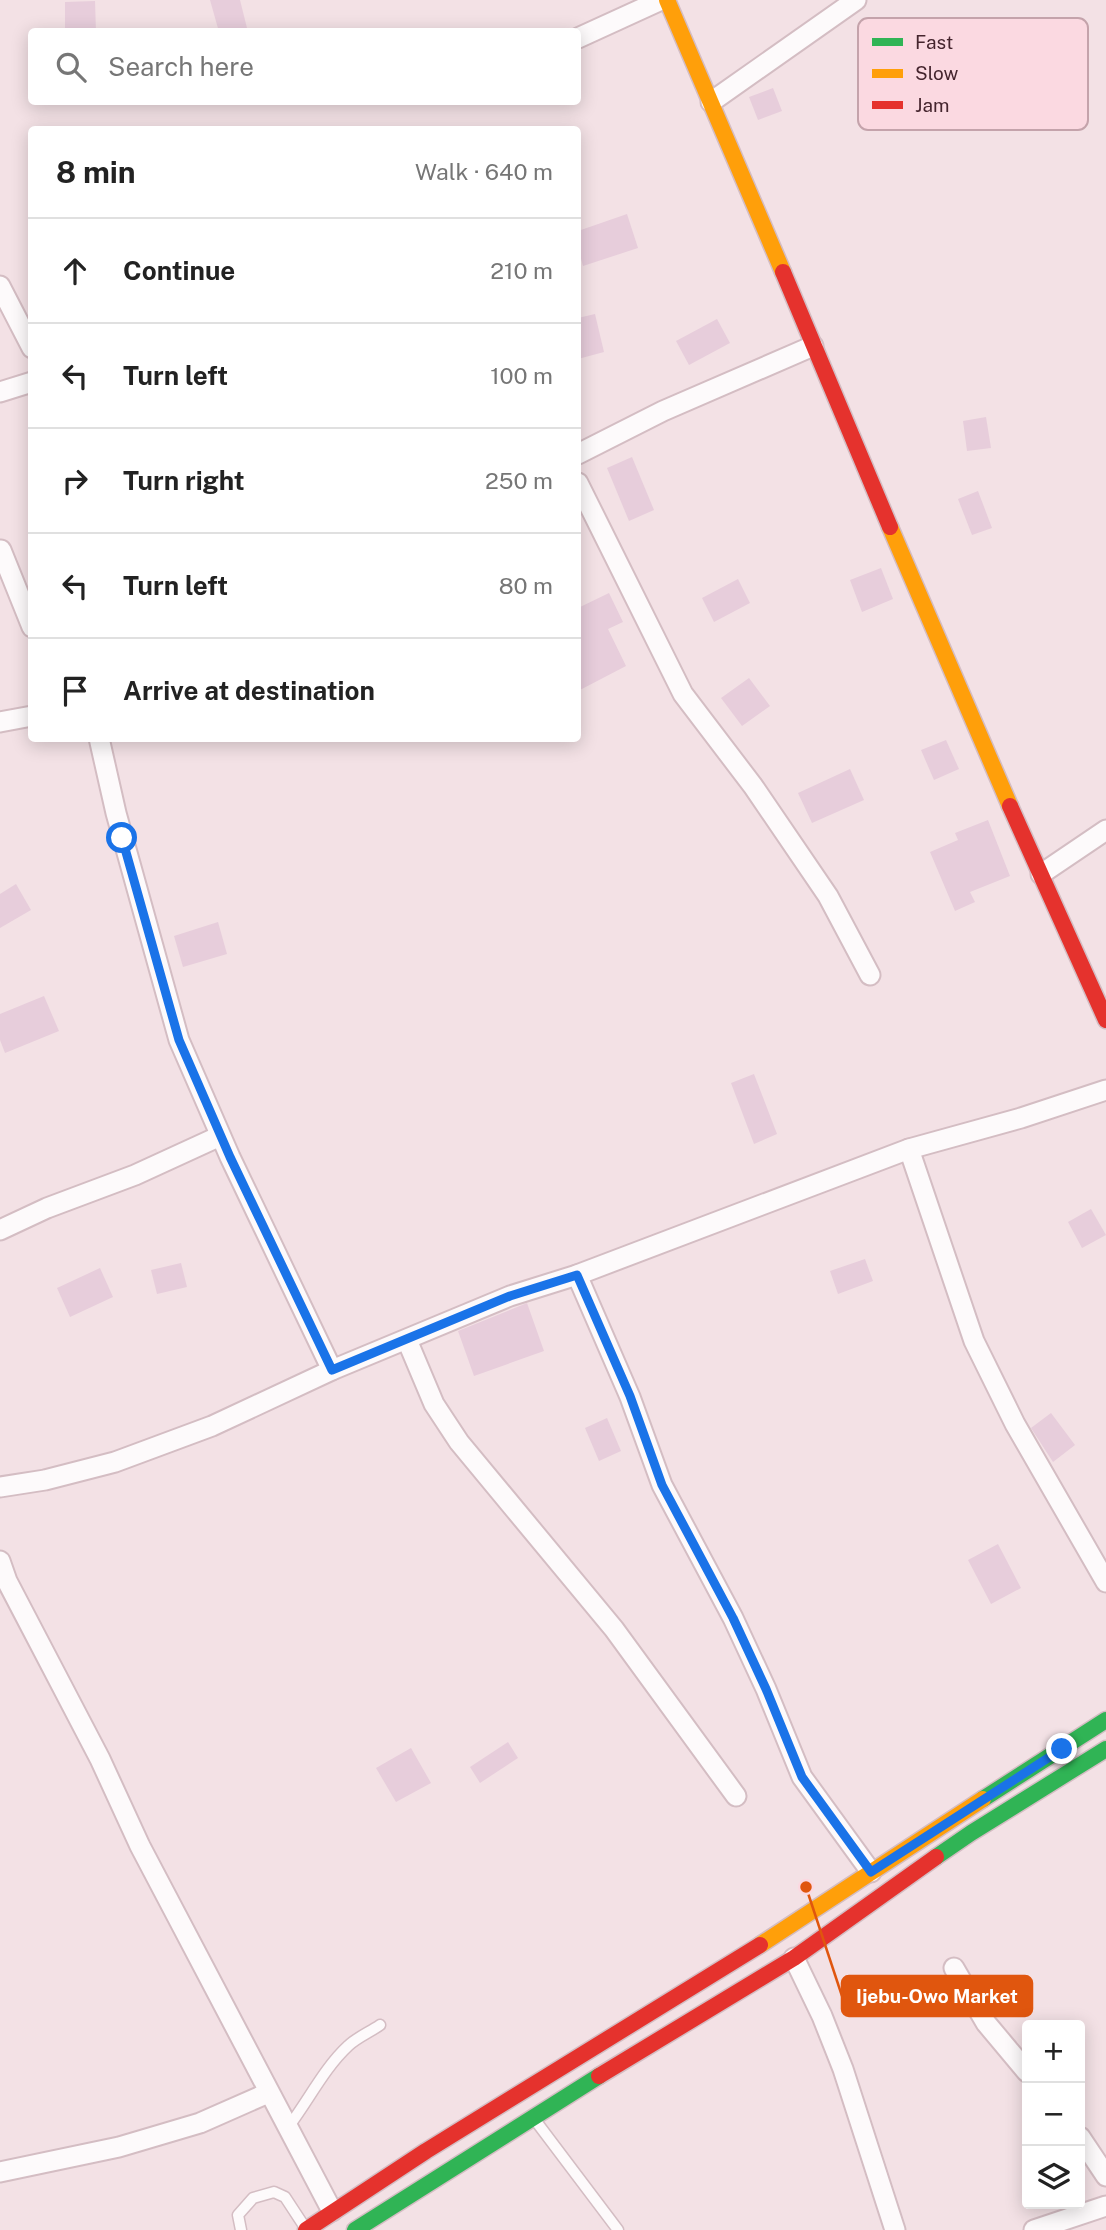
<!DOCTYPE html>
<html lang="en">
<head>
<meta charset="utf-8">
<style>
  :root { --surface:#fff; --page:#f2f2f2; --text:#222; --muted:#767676; --line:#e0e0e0 }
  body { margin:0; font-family:"Public Sans",sans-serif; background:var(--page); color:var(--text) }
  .controls { position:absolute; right:21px; bottom:21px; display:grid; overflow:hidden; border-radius:7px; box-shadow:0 4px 18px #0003 }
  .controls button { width:63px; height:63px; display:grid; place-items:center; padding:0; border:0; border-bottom:2px solid var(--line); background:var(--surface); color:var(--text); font:35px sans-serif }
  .stop { position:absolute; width:21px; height:21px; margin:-16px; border:5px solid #1a73e8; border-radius:50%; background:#fff }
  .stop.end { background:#1a73e8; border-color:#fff; box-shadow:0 2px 7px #0008 }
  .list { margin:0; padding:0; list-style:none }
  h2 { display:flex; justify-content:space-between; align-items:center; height:91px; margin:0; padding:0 28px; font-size:30px }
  h2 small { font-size:23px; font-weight:400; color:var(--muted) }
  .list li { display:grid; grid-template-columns:46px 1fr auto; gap:21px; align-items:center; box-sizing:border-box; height:105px; padding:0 28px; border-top:2px solid var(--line) }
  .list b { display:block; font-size:26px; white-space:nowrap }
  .list em { font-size:23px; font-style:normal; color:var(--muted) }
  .icon { flex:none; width:38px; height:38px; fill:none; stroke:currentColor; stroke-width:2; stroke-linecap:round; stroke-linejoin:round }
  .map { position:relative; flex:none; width:1106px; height:2230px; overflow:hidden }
  .search { position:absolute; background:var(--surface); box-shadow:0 4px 18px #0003; left:28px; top:28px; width:553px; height:77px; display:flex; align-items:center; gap:18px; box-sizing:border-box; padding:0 24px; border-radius:7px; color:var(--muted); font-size:26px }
  .panel { position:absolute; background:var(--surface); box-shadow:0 4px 18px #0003; left:28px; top:126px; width:553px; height:616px; border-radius:7px }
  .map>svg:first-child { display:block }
  .building { fill:#e7cddb }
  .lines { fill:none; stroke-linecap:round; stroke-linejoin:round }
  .lane-casing { stroke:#d4bdc3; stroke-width:13 }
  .street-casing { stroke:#d4bdc3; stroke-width:23 }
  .fast-casing { stroke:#d4bdc3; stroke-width:19 }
  .slow-casing { stroke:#d4bdc3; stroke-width:19 }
  .jam-casing { stroke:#d4bdc3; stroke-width:19 }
  .lane { stroke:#fdfafb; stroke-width:10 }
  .street { stroke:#fdfafb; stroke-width:19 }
  .fast { stroke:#30b455; stroke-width:16 }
  .slow { stroke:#ff9f0a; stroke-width:16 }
  .jam { stroke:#e5322d; stroke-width:16 }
  .route { stroke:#1a73e8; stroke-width:9 }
  .key { fill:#fbd9e1; stroke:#c4a3ab; stroke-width:2 }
  .key-label { font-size:19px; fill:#45252e }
  .leader { fill:none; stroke:#e0560e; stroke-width:2.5 }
  .callout-dot { fill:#e0560e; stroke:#fbd9e1; stroke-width:2.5 }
  .callout { fill:#e0560e; stroke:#e0560e; stroke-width:2.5 }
  .callout-label { font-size:19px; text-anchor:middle; font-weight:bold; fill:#fff }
</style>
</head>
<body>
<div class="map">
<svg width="1106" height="2230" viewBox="0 0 1106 2230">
  <rect width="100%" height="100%" fill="#f3e1e5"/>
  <g class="building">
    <path d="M210,0H240L248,32H219Z"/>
    <path d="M95,1L96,32H65V2Z"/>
    <path d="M773,88L782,111L758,120L749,97Z"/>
    <path d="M627,214L638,248L583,266L578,248V231Z"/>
    <path d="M595,314L604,352L578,359V318Z"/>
    <path d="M717,319L730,343L689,365L676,341Z"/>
    <path d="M986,417L991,448L967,451L963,421Z"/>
    <path d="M632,457L654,510L629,521L607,468Z"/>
    <path d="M978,491L992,528L972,535L958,499Z"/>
    <path d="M881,568L893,599L862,612L850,580Z"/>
    <path d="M738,579L750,603L714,622L702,598Z"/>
    <path d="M609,593L623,622L608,629L626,666L578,691V608Z"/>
    <path d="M749,678L770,706L742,726L721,698Z"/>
    <path d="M946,740L959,769L934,780L921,750Z"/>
    <path d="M850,769L864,800L812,823L798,793Z"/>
    <path d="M988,820L1010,876L970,892L975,902L955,911L930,852L958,840L955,833Z"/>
    <path d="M16,884L31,910L0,928V894Z"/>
    <path d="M218,922L227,954L183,967L174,936Z"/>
    <path d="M44,996L59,1031L5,1053L0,1040V1014Z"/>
    <path d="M754,1074L777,1134L754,1144L731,1083Z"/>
    <path d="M1091,1209L1106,1235L1082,1248L1068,1222Z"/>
    <path d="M865,1259L873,1281L838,1294L830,1271Z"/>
    <path d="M181,1263L187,1287L157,1294L151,1270Z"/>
    <path d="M100,1268L113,1297L70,1317L57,1288Z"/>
    <path d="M527,1303L544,1351L474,1376L458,1331Z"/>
    <path d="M1051,1413L1075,1445L1053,1462L1031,1428Z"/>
    <path d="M607,1418L621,1451L599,1461L585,1428Z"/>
    <path d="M998,1544L1021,1588L991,1604L968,1560Z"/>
    <path d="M508,1742L518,1758L480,1783L470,1767Z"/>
    <path d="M411,1748L431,1783L396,1802L376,1768Z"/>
  </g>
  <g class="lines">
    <g class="lane-casing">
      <g id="lane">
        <path d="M535,2120L618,2230"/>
        <path d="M289,2126C308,2101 325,2067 348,2046C356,2038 370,2032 380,2025"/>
        <path d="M241,2230L238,2215L253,2198L274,2192L285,2197L304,2226"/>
      </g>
    </g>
    <g class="street-casing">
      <g id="street">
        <path d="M578,38L661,0"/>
        <path d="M711,102L856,0"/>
        <path d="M0,286L32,348"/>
        <path d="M0,392L32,382"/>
        <path d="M578,454L663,411L813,346"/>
        <path d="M578,483L683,694L753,786L828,896L870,975"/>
        <path d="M1,550L32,627"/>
        <path d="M0,722L32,716"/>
        <path d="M99,738L116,813L179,1040L230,1157L332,1370"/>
        <path d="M1041,874L1106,830"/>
        <path d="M909,1149L974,1341L1015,1424L1106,1582"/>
        <path d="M0,1230L47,1208L135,1175L220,1136"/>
        <path d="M577,1275L630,1397L662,1485L733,1618L766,1689L802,1777L871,1872"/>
        <path d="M407,1340L434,1404L459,1442L614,1629L736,1796"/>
        <path d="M0,1487L45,1480L115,1462L212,1426L332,1370L510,1296L577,1275L909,1149L1021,1118L1106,1090"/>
        <path d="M0,1561L7,1581L100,1759L140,1846L332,2211"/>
        <path d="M794,1958L822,2016L843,2069L895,2230"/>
        <path d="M954,1968L986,2023L1027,2072"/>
        <path d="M1080,2137L1106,2176"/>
        <path d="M0,2172L119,2147L200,2123L268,2093"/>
        <path d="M1034,2230L1106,2206"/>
      </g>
    </g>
    <g class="fast-casing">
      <g id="fast">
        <path d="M983,1799L1106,1720"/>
        <path d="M936,1857L971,1833L1106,1749"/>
        <path d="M355,2230L599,2076"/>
      </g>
    </g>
    <g class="slow-casing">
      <g id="slow">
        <path d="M667,0L783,272"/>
        <path d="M890,527L1010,806"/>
        <path d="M760,1945L983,1799"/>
      </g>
    </g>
    <g class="jam-casing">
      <g id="jam">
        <path d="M783,272L890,527"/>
        <path d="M1010,806L1106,1020"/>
        <path d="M599,2076L794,1958L936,1857"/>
        <path d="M306,2230L426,2151L760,1945"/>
      </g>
    </g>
    <use href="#lane" class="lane"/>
    <use href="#street" class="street"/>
    <use href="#fast" class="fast"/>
    <use href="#slow" class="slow"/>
    <use href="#jam" class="jam"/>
  </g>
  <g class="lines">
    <path class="route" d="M122,838L179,1040L230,1157L332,1370L510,1296L577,1275L630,1396L662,1485L733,1618L766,1689L802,1777L871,1872L1062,1749"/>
  </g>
  <rect x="858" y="18" width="230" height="112" rx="10" class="key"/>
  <rect x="872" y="38" width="31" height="8" fill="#30b455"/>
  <rect x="872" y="69" width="31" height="9" fill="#ff9f0a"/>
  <rect x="872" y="101" width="31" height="8" fill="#e5322d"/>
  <g class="key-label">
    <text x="915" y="49">Fast</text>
    <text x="915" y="80">Slow</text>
    <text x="915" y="112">Jam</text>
  </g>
  <path class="leader" d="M806 1887L842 1996"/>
  <circle class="callout-dot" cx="806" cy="1887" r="7"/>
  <rect class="callout" x="842" y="1976" width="190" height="40" rx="7"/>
  <g class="callout-label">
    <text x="937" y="2003">Ijebu-Owo Market</text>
  </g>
</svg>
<div class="controls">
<button>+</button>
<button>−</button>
<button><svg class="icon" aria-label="layers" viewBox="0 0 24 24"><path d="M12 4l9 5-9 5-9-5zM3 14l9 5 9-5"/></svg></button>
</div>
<div class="stop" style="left:122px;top:838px"></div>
<div class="stop end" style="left:1062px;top:1749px"></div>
<div class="search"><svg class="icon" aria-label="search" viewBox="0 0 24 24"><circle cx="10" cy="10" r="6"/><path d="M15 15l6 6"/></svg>Search here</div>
<section class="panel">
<h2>8 min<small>Walk · 640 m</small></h2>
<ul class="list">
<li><svg class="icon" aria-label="ahead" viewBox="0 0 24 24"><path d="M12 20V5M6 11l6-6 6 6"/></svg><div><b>Continue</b></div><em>210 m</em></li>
<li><svg class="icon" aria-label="left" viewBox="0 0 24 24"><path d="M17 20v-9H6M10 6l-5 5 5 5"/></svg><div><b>Turn left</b></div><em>100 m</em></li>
<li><svg class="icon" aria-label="right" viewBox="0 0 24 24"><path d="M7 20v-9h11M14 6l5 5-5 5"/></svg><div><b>Turn right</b></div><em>250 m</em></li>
<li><svg class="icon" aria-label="left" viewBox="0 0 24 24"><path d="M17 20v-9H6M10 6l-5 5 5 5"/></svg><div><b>Turn left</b></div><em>80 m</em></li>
<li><svg class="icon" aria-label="arrive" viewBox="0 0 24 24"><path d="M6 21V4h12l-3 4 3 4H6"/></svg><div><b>Arrive at destination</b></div></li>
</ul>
</section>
</div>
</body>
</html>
